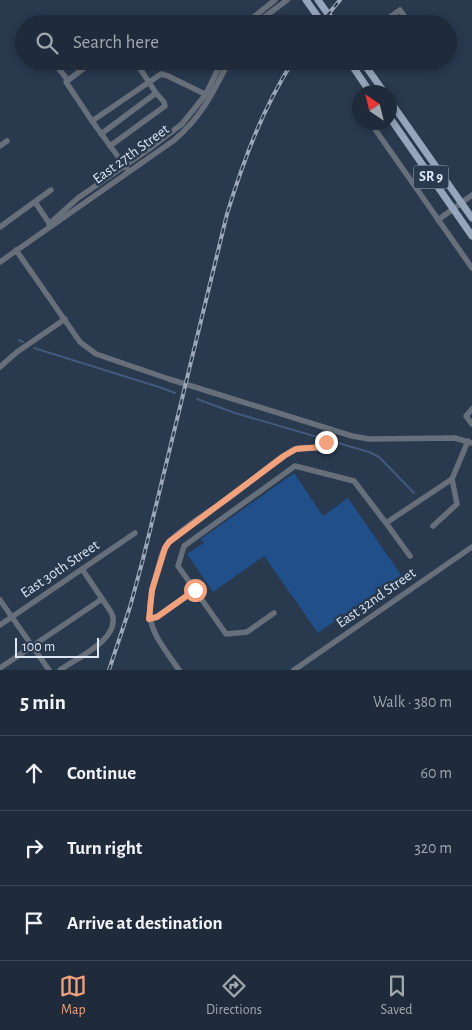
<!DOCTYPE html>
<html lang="en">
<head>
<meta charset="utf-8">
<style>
  :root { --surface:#1f2b3a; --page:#2c3745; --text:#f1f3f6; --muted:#a1a7af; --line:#3c4754; --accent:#f1a17c }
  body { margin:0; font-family:"Alegreya Sans",sans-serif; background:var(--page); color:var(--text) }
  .compass { position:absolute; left:352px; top:85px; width:45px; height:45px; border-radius:50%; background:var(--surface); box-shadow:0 2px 8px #0003; rotate:325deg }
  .scale { position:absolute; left:15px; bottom:12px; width:84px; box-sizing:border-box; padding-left:5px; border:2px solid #dce6f4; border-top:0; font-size:14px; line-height:18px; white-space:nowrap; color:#dce6f4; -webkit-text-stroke:4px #29394e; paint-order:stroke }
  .stop { position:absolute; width:15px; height:15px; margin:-11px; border:4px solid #f1a17c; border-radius:50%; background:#fff }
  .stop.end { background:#f1a17c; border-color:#fff; box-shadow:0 1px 5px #0008 }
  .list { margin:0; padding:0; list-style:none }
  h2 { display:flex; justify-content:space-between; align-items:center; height:65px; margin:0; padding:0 20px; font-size:21px }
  h2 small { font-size:16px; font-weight:400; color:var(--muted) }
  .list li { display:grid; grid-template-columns:32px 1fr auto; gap:15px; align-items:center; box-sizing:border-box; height:75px; padding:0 20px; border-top:1px solid var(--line) }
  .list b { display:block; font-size:19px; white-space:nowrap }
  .list em { font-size:16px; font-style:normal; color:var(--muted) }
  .icon { flex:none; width:28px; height:28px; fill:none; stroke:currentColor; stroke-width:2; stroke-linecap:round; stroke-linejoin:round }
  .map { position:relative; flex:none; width:472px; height:670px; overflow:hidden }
  .search { position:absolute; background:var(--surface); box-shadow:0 2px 8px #0003; left:15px; right:15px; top:15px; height:55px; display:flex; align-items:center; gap:12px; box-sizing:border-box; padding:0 18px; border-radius:28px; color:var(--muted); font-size:19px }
  .sheet { height:290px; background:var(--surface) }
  nav { display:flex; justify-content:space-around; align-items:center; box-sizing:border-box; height:70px; border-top:1px solid var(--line); background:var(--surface); font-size:14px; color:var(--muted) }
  nav a { display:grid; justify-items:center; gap:2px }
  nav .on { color:var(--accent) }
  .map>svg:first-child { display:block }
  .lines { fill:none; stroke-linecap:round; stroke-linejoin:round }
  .stream { stroke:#425a7c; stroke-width:2 }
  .building { fill:#214f8a }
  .minor { stroke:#676f7a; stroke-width:5.5 }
  .major { stroke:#95a5bb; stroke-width:7 }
  .rail-casing { stroke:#9ca8b9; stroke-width:4 }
  .rail { stroke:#29394e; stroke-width:2; stroke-dasharray:5.5; stroke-linecap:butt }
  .route { stroke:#f1a17c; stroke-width:6 }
  .labels { text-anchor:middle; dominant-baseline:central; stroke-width:5; stroke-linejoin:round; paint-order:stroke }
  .shield { fill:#29394e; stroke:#a6b2c2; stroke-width:1 }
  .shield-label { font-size:14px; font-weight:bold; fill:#dce6f4 }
  .street-label { font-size:15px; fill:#dce6f4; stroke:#29394e }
</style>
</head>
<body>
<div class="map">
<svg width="472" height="670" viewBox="0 0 472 670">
  <rect width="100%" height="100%" fill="#29394e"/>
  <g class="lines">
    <g class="stream">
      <path d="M19,340L23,342"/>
      <path d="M34,348L162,388L175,393"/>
      <path d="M197,399L235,413L369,452L379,457L414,493"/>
    </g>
  </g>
  <path class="building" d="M294,473L323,516L348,498L401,575L318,633L264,556L213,592L187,554L204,543L201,539Z"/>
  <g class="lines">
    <g class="minor">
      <path d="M110,24L112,23"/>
      <path d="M245,24L275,0"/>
      <path d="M255,24L287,0"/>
      <path d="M380,24L400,10L410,24"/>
      <path d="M60,61L59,69L67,79"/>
      <path d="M366,68L375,61"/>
      <path d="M92,121L66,82L93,61"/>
      <path d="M370,122L472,268"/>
      <path d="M101,134L156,93"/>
      <path d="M0,146L7,141"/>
      <path d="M110,146L165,106L164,102L156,93L135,61"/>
      <path d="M127,169L92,121L161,74L168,76L207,95"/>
      <path d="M35,202L49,223"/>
      <path d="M438,220L472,195"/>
      <path d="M49,224L78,198L149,149L182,124L206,94L222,61"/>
      <path d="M0,227L51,190"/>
      <path d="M16,250L80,342L96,354L169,379L352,436L369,439L455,438L472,443"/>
      <path d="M0,262L173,141C201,118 213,93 229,61"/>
      <path d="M0,367L17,352L65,319"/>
      <path d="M472,409L466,416L472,424"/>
      <path d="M386,523L410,556"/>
      <path d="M433,526L457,504L452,479"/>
      <path d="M195,590L226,634L247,632L274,613"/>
      <path d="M0,600L49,670"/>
      <path d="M149,619L157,617L195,590L178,566L184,546L295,466L354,481L386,523L452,479L468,441"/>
      <path d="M0,625L135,533"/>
      <path d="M0,668L102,599"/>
      <path d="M60,670C77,658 124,637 111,612L82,569"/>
      <path d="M179,670C151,630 142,622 157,572C160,562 162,549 170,541C187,524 209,512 229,498C250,483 270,463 293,450C312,440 320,463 330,429"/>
      <path d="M294,670L472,547"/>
    </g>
    <g class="major">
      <path d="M306,0L323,24"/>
      <path d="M318,0L335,24"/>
      <path d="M349,61L370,92"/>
      <path d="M362,61L384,92"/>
      <path d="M390,101L472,218"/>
      <path d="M390,118L472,236"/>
    </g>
    <g class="rail-casing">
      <g id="rail">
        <path d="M320,24L340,0"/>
        <path d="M109,670L130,607L143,559L227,214C244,159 262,110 293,61"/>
      </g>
    </g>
    <use href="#rail" class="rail"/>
  </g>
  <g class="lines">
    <path class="route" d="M195,590L157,617L149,619L152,590L165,548L169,542L284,456L296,449L321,447L326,442"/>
  </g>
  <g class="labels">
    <rect class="shield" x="413.5" y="165.5" width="35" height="23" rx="4"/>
    <g class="shield-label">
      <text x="431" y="177">SR 9</text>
    </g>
    <g class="street-label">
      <text transform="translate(131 154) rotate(-36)">East 27th Street</text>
      <text transform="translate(60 569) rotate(-34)">East 30th Street</text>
      <text transform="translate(376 598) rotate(-35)">East 32nd Street</text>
    </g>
  </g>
</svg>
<svg class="compass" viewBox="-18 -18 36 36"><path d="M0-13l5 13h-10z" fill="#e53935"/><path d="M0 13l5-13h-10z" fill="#a1a7af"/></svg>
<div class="scale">100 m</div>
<div class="stop" style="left:195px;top:590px"></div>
<div class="stop end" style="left:326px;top:442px"></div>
<div class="search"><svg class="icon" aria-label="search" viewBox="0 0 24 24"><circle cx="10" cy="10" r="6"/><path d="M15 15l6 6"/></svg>Search here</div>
</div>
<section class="sheet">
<h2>5 min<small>Walk · 380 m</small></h2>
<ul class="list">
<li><svg class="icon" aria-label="ahead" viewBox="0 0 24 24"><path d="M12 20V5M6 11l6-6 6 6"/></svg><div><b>Continue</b></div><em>60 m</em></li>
<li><svg class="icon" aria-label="right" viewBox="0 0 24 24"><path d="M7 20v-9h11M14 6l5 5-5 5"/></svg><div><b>Turn right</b></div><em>320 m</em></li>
<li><svg class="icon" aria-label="arrive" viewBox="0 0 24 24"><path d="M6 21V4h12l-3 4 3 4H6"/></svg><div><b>Arrive at destination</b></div></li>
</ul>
</section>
<nav>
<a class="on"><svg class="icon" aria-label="map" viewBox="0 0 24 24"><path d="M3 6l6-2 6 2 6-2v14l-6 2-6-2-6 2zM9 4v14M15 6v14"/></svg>Map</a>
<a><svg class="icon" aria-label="directions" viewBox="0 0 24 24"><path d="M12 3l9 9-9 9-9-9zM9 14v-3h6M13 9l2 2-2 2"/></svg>Directions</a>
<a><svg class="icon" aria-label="saved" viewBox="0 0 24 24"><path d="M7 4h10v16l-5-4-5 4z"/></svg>Saved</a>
</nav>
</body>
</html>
